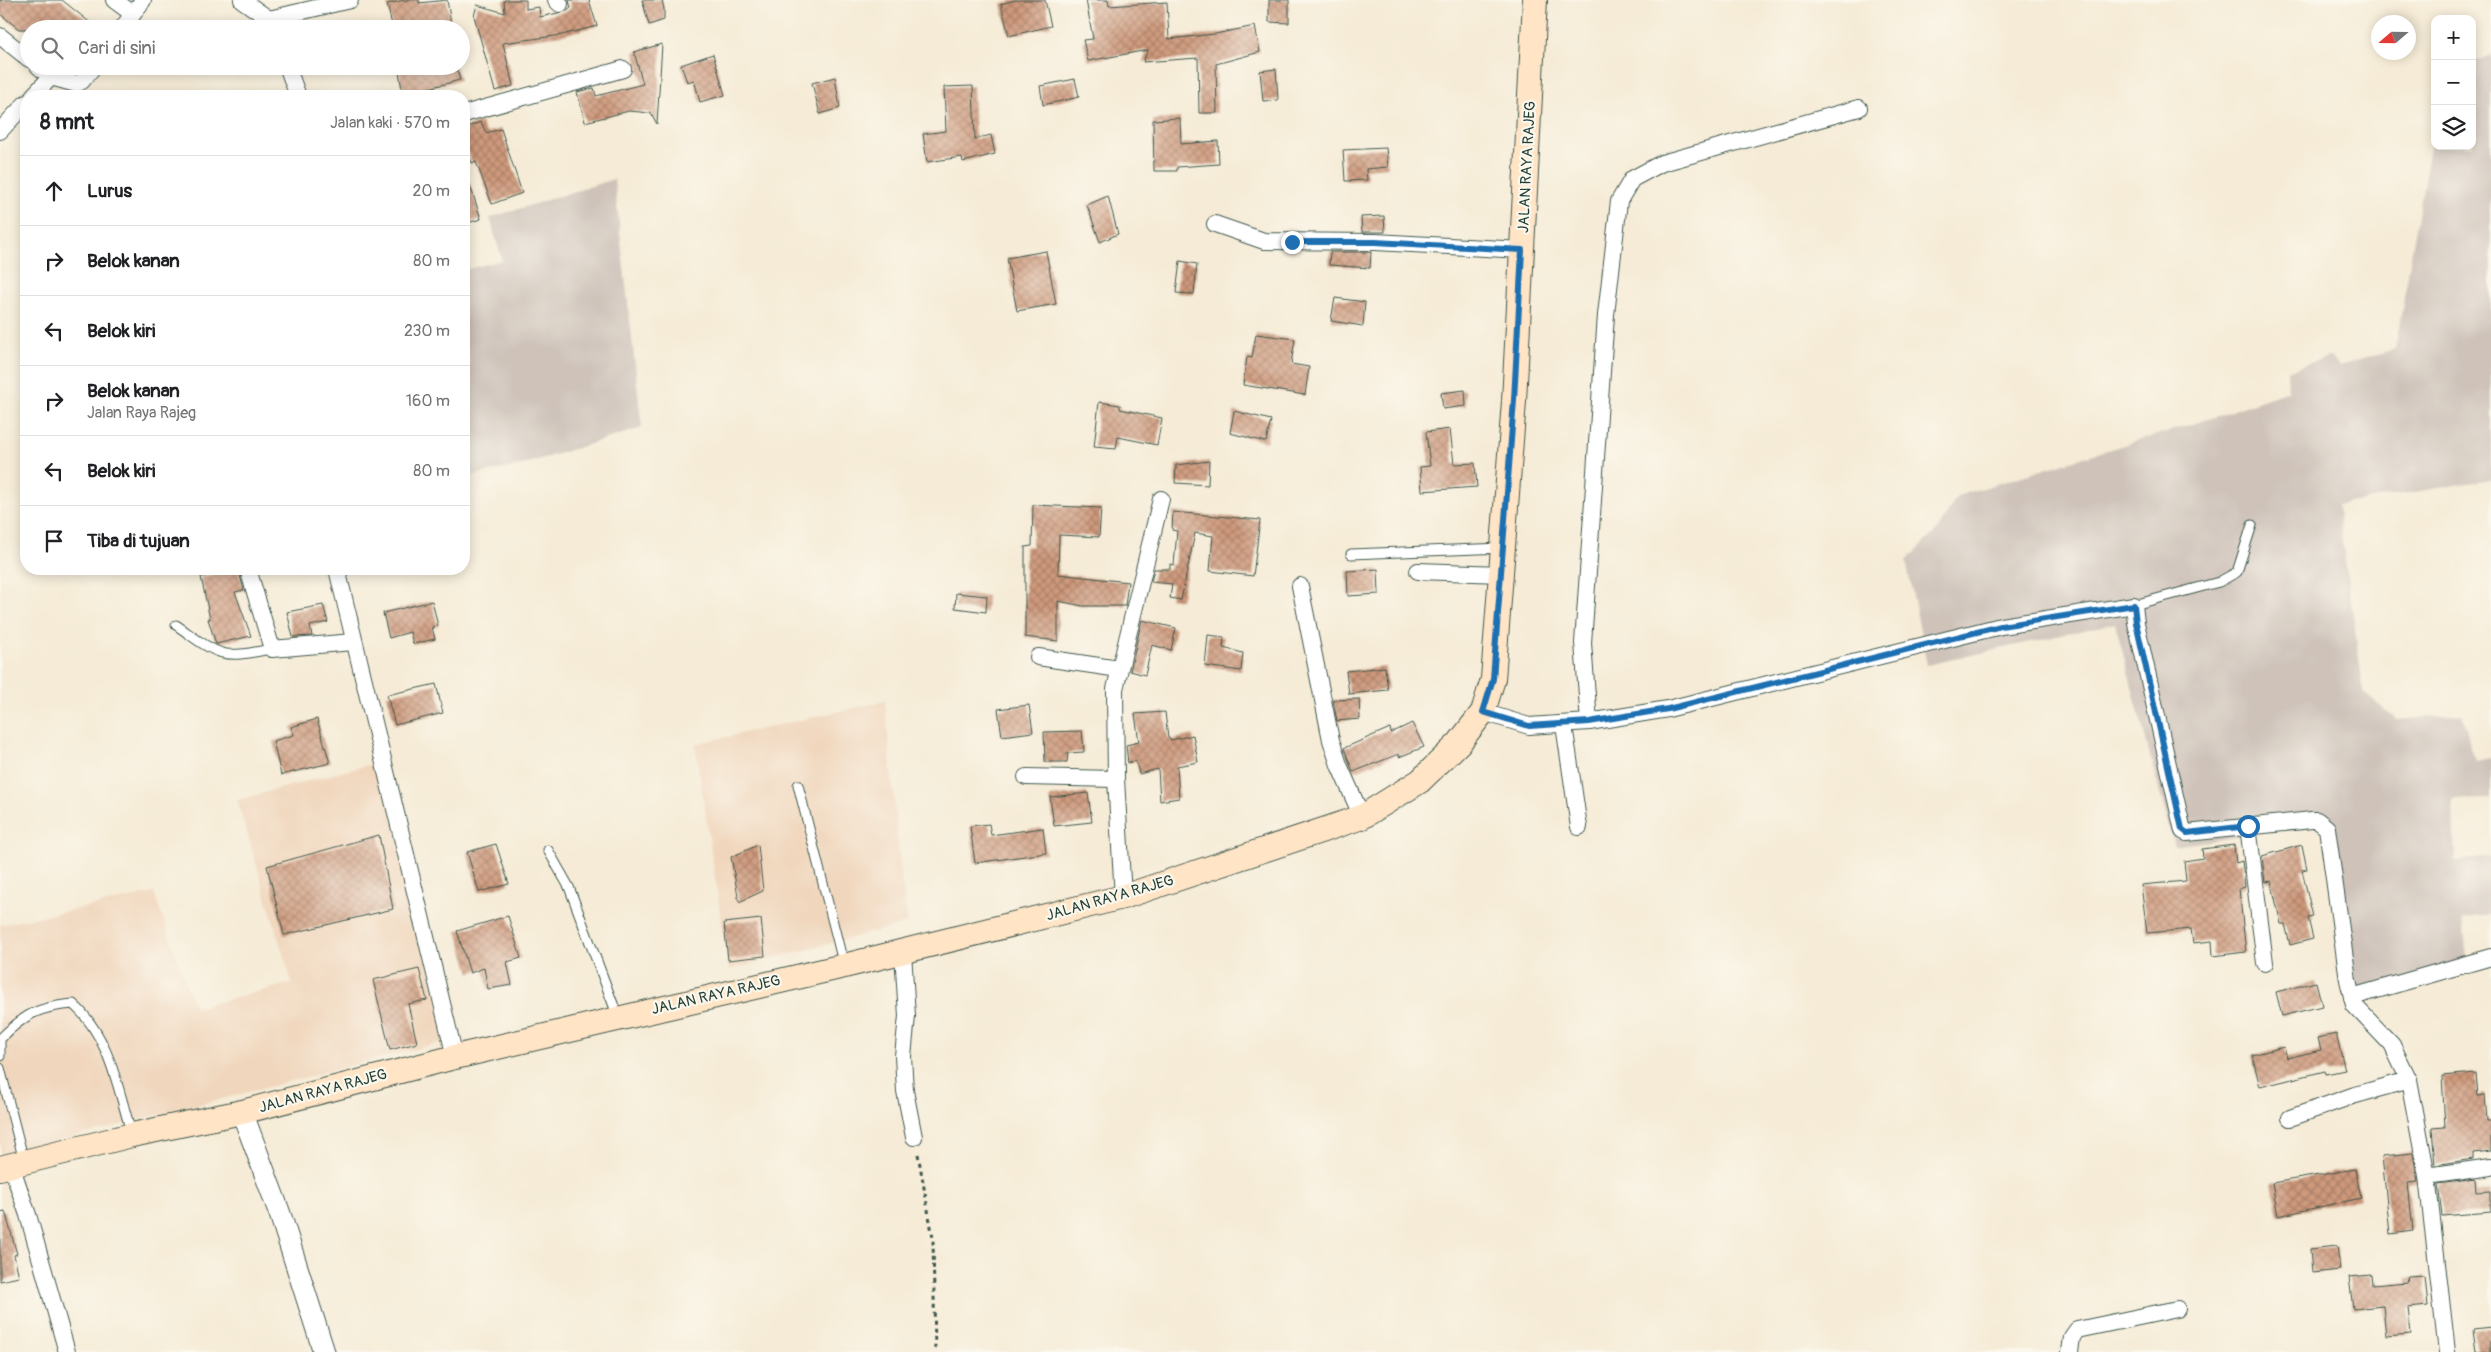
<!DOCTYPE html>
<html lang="id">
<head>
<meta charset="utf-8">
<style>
  :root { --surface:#fff; --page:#f2f2f2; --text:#202124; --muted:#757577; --line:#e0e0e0 }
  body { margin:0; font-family:Pangolin,sans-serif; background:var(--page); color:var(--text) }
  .controls { position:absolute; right:15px; top:15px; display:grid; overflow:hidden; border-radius:10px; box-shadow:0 2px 12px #0003 }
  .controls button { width:45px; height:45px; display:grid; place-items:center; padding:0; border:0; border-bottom:1px solid var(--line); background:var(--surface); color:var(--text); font:25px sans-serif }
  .compass { position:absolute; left:2371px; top:15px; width:45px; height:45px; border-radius:50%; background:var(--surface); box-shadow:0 2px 12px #0003; rotate:250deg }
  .stop { position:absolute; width:15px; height:15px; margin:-11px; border:4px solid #1f6fb2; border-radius:50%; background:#fff }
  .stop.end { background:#1f6fb2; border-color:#fff; box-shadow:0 1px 5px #0008 }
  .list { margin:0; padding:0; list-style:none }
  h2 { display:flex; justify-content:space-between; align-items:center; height:65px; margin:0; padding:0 20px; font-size:21px }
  h2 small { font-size:16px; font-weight:400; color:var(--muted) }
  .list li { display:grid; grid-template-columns:32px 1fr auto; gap:15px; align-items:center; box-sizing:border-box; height:70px; padding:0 20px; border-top:1px solid var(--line) }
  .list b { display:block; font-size:19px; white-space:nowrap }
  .list p { margin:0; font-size:16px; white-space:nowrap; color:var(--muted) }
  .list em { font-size:16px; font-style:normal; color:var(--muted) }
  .icon { flex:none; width:28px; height:28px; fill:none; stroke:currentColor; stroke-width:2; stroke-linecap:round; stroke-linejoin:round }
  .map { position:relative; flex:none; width:2491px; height:1352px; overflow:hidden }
  .search { position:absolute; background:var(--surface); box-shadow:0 2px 12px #0003; left:20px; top:20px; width:450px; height:55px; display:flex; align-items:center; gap:12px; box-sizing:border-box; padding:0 18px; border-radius:28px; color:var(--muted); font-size:19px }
  .panel { position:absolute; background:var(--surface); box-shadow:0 2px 12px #0003; left:20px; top:90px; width:450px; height:485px; border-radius:20px }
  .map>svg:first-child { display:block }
  .built { fill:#f0d6bc }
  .industrial { fill:#cec2b9 }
  .building { fill:url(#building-cross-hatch) }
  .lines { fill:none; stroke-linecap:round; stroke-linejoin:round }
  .service-casing { stroke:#3f574c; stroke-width:11 }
  .minor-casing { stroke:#3f574c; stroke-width:18 }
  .tertiary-casing { stroke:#3f574c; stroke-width:23 }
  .secondary-casing { stroke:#3f574c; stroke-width:26 }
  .path { stroke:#3f574c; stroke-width:3; stroke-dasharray:4 4; stroke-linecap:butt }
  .service { stroke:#fff; stroke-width:9 }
  .minor { stroke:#fff; stroke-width:16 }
  .tertiary { stroke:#fff; stroke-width:21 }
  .secondary { stroke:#ffe4c6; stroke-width:24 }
  .route { stroke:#1f6fb2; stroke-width:6 }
  .labels { text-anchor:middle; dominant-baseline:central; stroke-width:4.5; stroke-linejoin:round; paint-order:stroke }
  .street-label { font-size:15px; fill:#1f3d34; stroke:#fbf7ec }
</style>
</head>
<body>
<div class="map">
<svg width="2491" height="1352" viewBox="0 0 2491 1352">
  <defs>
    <pattern id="building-cross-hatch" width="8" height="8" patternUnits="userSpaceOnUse" patternTransform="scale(1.25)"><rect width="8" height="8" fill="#cf997c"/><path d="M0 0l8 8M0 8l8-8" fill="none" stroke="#a77e66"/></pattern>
  </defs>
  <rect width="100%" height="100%" fill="#fbf7ec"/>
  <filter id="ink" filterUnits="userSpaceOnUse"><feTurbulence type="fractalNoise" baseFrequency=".02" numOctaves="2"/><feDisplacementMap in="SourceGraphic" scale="10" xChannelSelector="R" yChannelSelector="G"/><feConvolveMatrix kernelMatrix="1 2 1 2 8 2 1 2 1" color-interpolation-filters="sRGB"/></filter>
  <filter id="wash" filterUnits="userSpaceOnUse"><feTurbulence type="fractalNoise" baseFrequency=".0096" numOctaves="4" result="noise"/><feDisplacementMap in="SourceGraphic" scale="20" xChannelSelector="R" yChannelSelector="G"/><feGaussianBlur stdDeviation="1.12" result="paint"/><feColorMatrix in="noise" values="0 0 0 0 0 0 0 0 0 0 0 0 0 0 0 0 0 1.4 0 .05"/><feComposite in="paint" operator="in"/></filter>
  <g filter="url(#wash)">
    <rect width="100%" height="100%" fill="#f5ebd6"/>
    <g class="built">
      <path d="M885,701L901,876L908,923L729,970L695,744Z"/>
      <path d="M379,762L447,1041L0,1156V925L154,893L195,1008L292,983L237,800Z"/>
    </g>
    <g class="industrial">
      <path d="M2491,55V479L2337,505L2364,693L2397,720L2462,714L2475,761L2491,758V799L2453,800L2455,861L2491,857V914L2463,919L2468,968L2359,999L2331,823L2174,846L2115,623L1927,665L1906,561L1939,528L1957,496L2209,419L2288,391L2287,371L2331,356L2340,366L2395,349L2435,118V146H2472V63Z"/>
      <path d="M614,179L642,428L515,467L464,477V367L469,365L464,336V270L502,260L490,218Z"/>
    </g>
    <g id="blocks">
      <g class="building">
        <path d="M0,0H62L98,29H19L0,14Z"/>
        <path d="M405,0H419V3L447,0L452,29H393L387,4Z"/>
        <path d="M504,0H526V9L539,7L540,17L567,11L571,8L569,0H589L597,26L562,35L503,43L513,86L495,91L474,16L477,5L505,13Z"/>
        <path d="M642,0H662L664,9V20L649,25Z"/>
        <path d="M1015,0H1045L1051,26L1009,36L1001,4Z"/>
        <path d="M1086,0H1108L1109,6L1167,2L1169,39L1215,34L1255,26L1260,52L1216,64L1217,113H1199L1198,58L1143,62L1148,50L1088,61L1083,40L1093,39Z"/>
        <path d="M1269,0H1289V23L1269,22Z"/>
        <path d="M662,44L657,124L651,113L629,111L585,122L577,92L594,88L596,96L643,84L634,52Z"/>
        <path d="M713,54L725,95L700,102L694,80L687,82L681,65Z"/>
        <path d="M398,66H456L460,80L425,89L426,92L403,95Z"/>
        <path d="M1276,69L1278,100L1263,101L1260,71Z"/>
        <path d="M835,77L840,108L820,114L812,83Z"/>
        <path d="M1075,79L1079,97L1043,105L1040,86Z"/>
        <path d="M973,86L975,139L991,135L995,154L963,162L962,157L927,162L923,134L946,131L944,87Z"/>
        <path d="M1180,118L1181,144L1218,141L1219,164L1177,167V171H1154L1153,120Z"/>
        <path d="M481,122L486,133L501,129L522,193L492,204L476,162L472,163L464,141V128Z"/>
        <path d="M1386,148L1388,167L1366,169L1367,180L1345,181L1343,150Z"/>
        <path d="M464,176H467L481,219L464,224Z"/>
        <path d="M1108,196L1118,234L1100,242L1087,205Z"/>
        <path d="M1384,216L1385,232H1362L1361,217Z"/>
        <path d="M1046,251L1056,304L1017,311L1007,258Z"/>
        <path d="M1330,252H1371L1370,268L1329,265Z"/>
        <path d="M1180,261L1197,264L1194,294L1176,293Z"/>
        <path d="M1335,298L1365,302L1363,326L1331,321Z"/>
        <path d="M1256,334L1295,339L1291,364L1309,367L1305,395L1243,385L1247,357L1252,358Z"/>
        <path d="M1465,390L1466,406L1443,409L1441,393Z"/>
        <path d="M1099,402L1120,405V409L1162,418L1157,445L1118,437L1116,449L1094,447Z"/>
        <path d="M1234,411L1271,420L1266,442L1230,433Z"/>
        <path d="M1450,429L1454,464L1475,463L1477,487L1422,491L1420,467L1430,466L1426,432Z"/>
        <path d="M1209,461L1208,485L1175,483L1176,465Z"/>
        <path d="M1033,505L1101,508L1099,537L1059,535L1058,574L1128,582L1125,606H1083L1058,601V641L1025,637V547L1032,546Z"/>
        <path d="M1173,512L1260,520L1253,576L1210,571L1213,536L1195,533L1181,600L1170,598L1172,584L1151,582L1154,569H1170V564L1174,565L1177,531L1172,530Z"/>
        <path d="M238,569L244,590L235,592L251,636L216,644L208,619H210L201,577Z"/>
        <path d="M1378,569L1379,594L1348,596L1347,571Z"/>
        <path d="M956,593L987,596L986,612L955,608Z"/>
        <path d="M432,601L438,626L432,627L435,639L413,644L410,632L389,638L383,613Z"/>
        <path d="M323,605L328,622L310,626L312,636L293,637L287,612Z"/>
        <path d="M1142,620L1176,628L1171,650L1152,645L1145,675L1130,671Z"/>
        <path d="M1208,635L1224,637L1223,648L1243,653L1241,671L1205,666Z"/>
        <path d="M1385,667L1388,690L1349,694L1346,671Z"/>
        <path d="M436,684L443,713L395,725L387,695Z"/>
        <path d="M1359,699L1360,719L1337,721L1333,700Z"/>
        <path d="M1029,705L1033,732L1002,736L998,709Z"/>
        <path d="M1165,712L1168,738L1171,740L1193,735L1198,762L1177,766L1179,798L1160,801L1158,769L1139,774L1136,761L1128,763L1126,745L1139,742L1135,714Z"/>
        <path d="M317,719L330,763L281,775L273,741L294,735L291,727Z"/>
        <path d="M1412,723L1424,747L1399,757V754L1353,772L1344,748L1390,728L1391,733Z"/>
        <path d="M1082,731L1084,752L1068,753L1067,762H1045L1044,732Z"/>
        <path d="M1088,793L1092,822L1054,826L1050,797Z"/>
        <path d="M989,824L991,835L1043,828L1046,853L975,863L970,826Z"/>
        <path d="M379,835L393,909L284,935L267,866Z"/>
        <path d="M496,844L509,884L479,892L467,852Z"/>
        <path d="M758,845L763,891L739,902L731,857Z"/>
        <path d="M2234,845L2236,863L2242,861L2245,887L2239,889L2246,952L2213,956L2212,941L2193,943L2191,929L2147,933L2141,885L2186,881L2184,861L2203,858L2202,849Z"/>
        <path d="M2302,845L2307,869L2302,870L2313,917L2308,918L2313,939L2290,945L2285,924H2281L2271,881L2265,882L2262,856Z"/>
        <path d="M508,916L521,958L507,962L512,985L488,989L484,968L470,973L457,931Z"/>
        <path d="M761,919L765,956L728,960L724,923Z"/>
        <path d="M419,969L427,1000L408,1004L417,1043L390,1050L373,980Z"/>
        <path d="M2316,982L2322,1006L2282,1016L2276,992Z"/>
        <path d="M2336,1034L2345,1070L2326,1074L2325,1071L2260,1087L2252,1055L2284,1047L2287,1058L2321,1050L2318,1038Z"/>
        <path d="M2476,1073L2478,1096L2485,1095L2487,1121H2491V1151L2473,1153V1159L2435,1165L2432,1128L2445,1127L2442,1076Z"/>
        <path d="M2413,1153L2418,1182L2408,1183L2413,1231L2390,1234L2382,1156Z"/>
        <path d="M2355,1169L2361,1198L2278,1216L2272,1183Z"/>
        <path d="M2475,1179L2476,1192L2491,1191V1212L2442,1216L2438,1184Z"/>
        <path d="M5,1211L17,1254L14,1255L19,1277L0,1281V1212Z"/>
        <path d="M2337,1246L2340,1270L2312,1273L2310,1249Z"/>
        <path d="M2371,1275L2372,1285L2408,1282L2407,1277L2425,1276L2428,1306L2408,1308L2411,1334L2386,1336L2383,1306L2353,1309L2349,1277Z"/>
        <path d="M2491,1327V1352H2476L2473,1329Z"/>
      </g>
    </g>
  </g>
  <g filter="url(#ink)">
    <use href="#blocks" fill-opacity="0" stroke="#3f574c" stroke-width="1"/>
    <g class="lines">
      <g class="service-casing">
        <g id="service">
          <path d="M1351,554L1503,548"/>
          <path d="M2134,605L2219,582L2237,572L2252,525"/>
          <path d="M176,625C190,634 205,648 222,653C238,657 257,651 272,649"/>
          <path d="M798,785L844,966"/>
          <path d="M548,850L569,887L618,1017"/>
          <path d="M0,1056V1039C25,1014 38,1007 73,1004C110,1036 118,1090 132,1135"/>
          <path d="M0,1068L24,1161"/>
        </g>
      </g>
      <g class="minor-casing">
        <g id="minor">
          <path d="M114,0L133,14"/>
          <path d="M242,0L269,19L273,29"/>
          <path d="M556,0L560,4"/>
          <path d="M269,19L350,0"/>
          <path d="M122,29L143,0"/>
          <path d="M0,36L29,59"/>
          <path d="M38,66L51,77L76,84L82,81L94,66"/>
          <path d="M287,66L298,96"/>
          <path d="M33,96L51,77"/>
          <path d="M464,114L623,69"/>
          <path d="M0,131L26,103"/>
          <path d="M1215,224L1264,241L1375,242L1522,250"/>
          <path d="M248,569L272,649L353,642"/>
          <path d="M337,569L455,1057"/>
          <path d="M1418,571L1501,574"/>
          <path d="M1300,586L1331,740L1339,765L1362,817"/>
          <path d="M1038,657L1119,669"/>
          <path d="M1483,712L1529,726L1589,722L1668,709L2001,626L2134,605L2136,623L2183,831L2187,833L2312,820H2317L2327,828L2348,980L2354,1005L2392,1045L2409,1080L2427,1176L2447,1352"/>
          <path d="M1589,722L1583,643L1606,315L1619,201L1632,179L1662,163L1859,108"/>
          <path d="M1564,725L1579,827"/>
          <path d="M1026,777L1116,779"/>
          <path d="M2248,826L2265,963"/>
          <path d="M1123,897L1116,779L1115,689L1161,499"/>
          <path d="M903,952L907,1016L903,1056L905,1091L914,1137"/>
          <path d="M2352,997L2491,957"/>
          <path d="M2290,1118L2352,1096L2409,1080"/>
          <path d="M11,1165L28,1215L67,1352"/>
          <path d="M2427,1176L2491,1167"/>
          <path d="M2070,1352L2072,1337L2077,1330L2177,1309"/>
        </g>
      </g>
      <g class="tertiary-casing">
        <path id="tertiary" d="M242,1112L280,1214L324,1352"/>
      </g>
      <g class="secondary-casing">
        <path id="secondary" d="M0,1168L132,1135L242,1112L455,1057L844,966L1123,897L1362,817L1420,781L1459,743L1483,712L1493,679L1514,401L1535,0"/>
      </g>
      <path class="path" d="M918,1154L933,1238L935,1352"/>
      <use href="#service" class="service"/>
      <use href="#minor" class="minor"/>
      <use href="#tertiary" class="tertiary"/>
      <use href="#secondary" class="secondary"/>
    </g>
  </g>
  <g class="lines" filter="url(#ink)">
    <path class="route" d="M1292,242H1375L1522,250L1514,400L1493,679L1483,712L1529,726L1589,722L1668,709L2001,626L2134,605L2136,623L2182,829L2187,833L2248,826"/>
  </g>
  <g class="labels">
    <g class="street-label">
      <text transform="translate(1527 167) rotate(-87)">JALAN RAYA RAJEG</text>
      <text transform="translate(1110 898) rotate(-16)">JALAN RAYA RAJEG</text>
      <text transform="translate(716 995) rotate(-13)">JALAN RAYA RAJEG</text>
      <text transform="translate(323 1091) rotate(-15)">JALAN RAYA RAJEG</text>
    </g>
  </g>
</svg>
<div class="controls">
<button>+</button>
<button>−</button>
<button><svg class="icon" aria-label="layers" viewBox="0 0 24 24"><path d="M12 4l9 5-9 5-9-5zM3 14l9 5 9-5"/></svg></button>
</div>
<svg class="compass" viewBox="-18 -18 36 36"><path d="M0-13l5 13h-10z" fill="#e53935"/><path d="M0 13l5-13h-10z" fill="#757577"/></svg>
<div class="stop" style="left:2248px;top:826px"></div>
<div class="stop end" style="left:1292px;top:242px"></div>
<div class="search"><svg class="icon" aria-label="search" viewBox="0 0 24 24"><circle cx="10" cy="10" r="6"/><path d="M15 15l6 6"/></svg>Cari di sini</div>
<section class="panel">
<h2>8 mnt<small>Jalan kaki · 570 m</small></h2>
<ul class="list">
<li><svg class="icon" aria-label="ahead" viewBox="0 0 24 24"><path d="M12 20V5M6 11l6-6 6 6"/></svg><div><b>Lurus</b></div><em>20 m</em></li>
<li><svg class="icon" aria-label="right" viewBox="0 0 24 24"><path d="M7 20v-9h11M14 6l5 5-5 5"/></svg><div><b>Belok kanan</b></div><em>80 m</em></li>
<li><svg class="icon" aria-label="left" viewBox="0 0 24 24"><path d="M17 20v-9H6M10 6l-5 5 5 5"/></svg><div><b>Belok kiri</b></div><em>230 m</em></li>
<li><svg class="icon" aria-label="right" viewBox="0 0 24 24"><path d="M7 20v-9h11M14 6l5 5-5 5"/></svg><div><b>Belok kanan</b><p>Jalan Raya Rajeg</p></div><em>160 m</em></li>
<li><svg class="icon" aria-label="left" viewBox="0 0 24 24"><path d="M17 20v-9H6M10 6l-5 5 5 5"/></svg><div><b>Belok kiri</b></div><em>80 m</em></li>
<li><svg class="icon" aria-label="arrive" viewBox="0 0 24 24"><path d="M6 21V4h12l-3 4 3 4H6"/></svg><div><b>Tiba di tujuan</b></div></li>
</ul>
</section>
</div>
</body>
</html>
